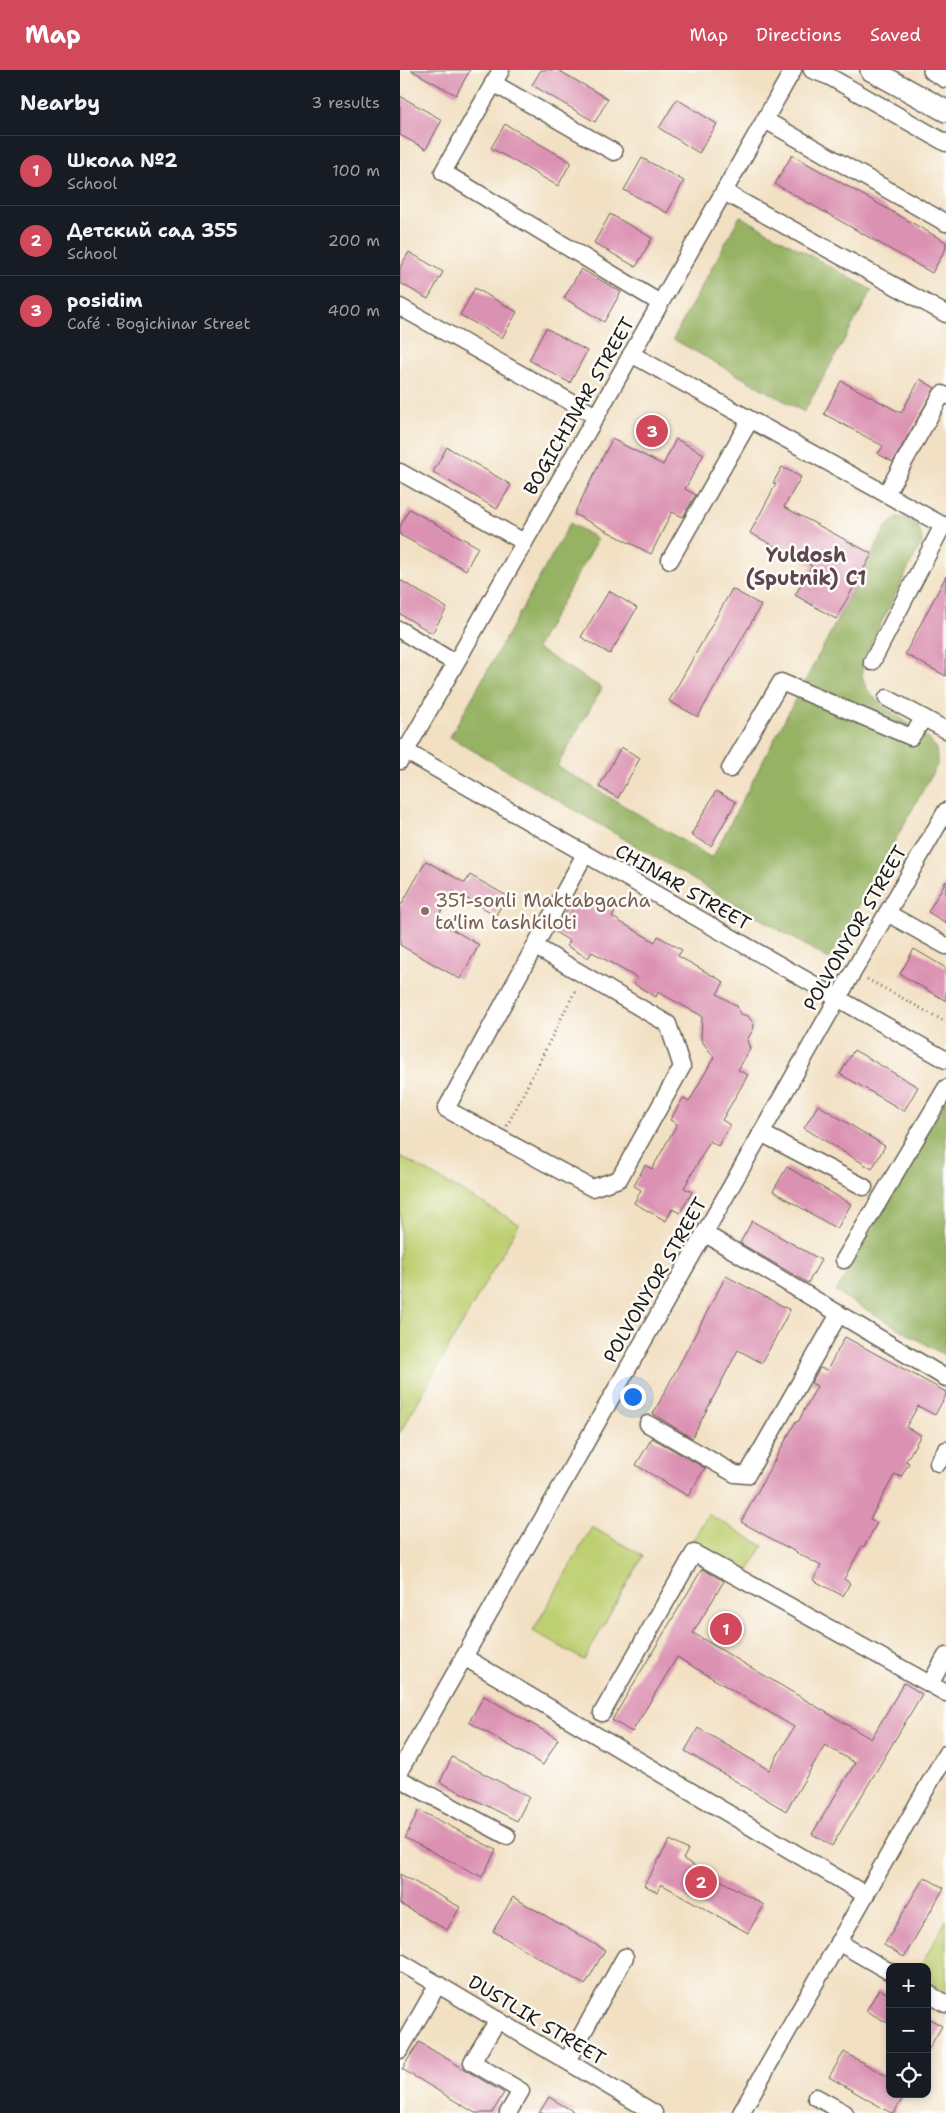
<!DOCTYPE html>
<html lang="en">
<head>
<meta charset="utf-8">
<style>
  :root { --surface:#171b24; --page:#20242c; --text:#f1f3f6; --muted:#9ea1a6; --line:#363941; --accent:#d1495b }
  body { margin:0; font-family:"Shantell Sans",sans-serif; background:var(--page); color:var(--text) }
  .controls { position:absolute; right:15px; bottom:15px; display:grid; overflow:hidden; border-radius:10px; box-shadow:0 2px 8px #0003 }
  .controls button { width:45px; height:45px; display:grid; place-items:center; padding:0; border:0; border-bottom:1px solid var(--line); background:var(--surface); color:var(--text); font:25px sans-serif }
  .you { position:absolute; left:232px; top:1326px; width:18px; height:18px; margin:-12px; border:4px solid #fff; border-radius:50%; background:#1a73e8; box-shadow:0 0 0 8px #1a73e833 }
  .badge { display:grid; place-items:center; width:32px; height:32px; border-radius:50%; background:var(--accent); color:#fff; font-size:16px; font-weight:700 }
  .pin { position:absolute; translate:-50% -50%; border:2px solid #fff; box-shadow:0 1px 5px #0006 }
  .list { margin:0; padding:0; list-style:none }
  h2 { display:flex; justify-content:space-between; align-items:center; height:65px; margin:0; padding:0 20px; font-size:21px }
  h2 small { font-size:16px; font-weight:400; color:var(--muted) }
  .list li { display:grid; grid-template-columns:32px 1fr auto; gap:15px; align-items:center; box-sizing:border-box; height:70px; padding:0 20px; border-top:1px solid var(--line) }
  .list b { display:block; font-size:19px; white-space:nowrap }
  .list p { margin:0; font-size:16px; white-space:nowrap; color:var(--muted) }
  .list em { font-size:16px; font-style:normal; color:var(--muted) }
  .icon { flex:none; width:28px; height:28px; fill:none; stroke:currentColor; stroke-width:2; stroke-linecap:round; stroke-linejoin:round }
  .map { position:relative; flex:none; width:546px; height:2043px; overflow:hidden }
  header { display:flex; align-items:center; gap:30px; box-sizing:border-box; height:70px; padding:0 25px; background:var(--accent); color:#fff }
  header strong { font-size:24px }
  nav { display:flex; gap:28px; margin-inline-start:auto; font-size:18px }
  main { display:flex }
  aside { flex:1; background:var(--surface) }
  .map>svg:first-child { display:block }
  .green { fill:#becf71; stroke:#6d7646 }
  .forest { fill:#96b263; stroke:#596740 }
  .building { fill:#db92b2 }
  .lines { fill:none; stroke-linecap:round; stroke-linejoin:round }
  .minor-casing { stroke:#676156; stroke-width:19 }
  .major-casing { stroke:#676156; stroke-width:24 }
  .path { stroke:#676156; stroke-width:3; stroke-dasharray:1 4; stroke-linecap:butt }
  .minor { stroke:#fff; stroke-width:16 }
  .major { stroke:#fff; stroke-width:21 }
  .education-dot { fill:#8d6e63; stroke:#fdfcf7; stroke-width:2 }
  .labels { text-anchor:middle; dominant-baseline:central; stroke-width:5; stroke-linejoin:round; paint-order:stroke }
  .street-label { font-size:19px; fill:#1c1c1c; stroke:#fdfcf7 }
  .education-label { font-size:19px; fill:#785e54; stroke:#fdfcf7; text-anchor:start }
  .neighbourhood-label { font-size:20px; font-weight:bold; fill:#5f4550; stroke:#fdfcf7 }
</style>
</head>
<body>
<header>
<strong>Map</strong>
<nav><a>Map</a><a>Directions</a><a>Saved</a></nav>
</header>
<main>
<aside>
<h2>Nearby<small>3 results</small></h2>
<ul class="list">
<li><span class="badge">1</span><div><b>Школа №2</b><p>School</p></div><em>100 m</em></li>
<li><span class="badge">2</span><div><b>Детский сад 355</b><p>School</p></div><em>200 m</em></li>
<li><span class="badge">3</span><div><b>posidim</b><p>Café · Bogichinar Street</p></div><em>400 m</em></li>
</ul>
</aside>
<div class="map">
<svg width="546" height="2043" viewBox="0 0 546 2043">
  <rect width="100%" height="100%" fill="#fdfcf7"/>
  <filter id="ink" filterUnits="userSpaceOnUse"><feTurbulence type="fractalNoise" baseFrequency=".02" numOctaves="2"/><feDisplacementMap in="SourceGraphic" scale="10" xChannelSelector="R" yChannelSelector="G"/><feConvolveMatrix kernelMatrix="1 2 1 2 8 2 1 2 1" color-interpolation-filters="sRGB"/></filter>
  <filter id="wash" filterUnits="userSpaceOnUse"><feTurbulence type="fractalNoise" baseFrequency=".0096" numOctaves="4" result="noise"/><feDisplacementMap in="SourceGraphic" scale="20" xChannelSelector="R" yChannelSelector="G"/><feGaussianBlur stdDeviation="1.12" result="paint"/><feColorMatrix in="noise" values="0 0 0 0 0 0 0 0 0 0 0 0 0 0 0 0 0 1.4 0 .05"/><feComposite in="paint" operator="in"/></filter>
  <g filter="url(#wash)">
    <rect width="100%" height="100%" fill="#f2e0c3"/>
    <g class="green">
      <path d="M0,1086L119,1154L0,1363Z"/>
      <path d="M308,1444L363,1476L346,1506L291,1473Z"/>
      <path d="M192,1457L243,1486L184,1590L133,1561Z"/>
      <path d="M546,1850V1923L527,1912V1897H520Z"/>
    </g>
    <g class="forest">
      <path d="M340,146L472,220L404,342L273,269Z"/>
      <path d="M497,447C516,449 519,452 522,471L467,581C465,587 463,594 462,600C460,637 524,653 536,679C537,684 537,690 537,695L429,889L50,667L170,453L198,469L136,578L202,618L157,696L312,788L486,457Z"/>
      <path d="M546,1030V1286L436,1222Z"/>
    </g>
    <g id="blocks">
      <g class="building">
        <path d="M11,0H70L56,25Z"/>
        <path d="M141,0H158L208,29L195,52L132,15Z"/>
        <path d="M0,26L42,50L26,79L0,65Z"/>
        <path d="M277,29L317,54L299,83L259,58Z"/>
        <path d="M105,54L171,92L158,116L91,78Z"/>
        <path d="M392,85L546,172V178L532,203L375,114Z"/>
        <path d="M242,88L284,111L267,143L224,120Z"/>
        <path d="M210,144L252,168L236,197L194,173Z"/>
        <path d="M9,182L43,202L28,229L0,213V197Z"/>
        <path d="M181,199L221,222L204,252L164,228Z"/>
        <path d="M75,218L117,242L102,268L60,245Z"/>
        <path d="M146,258L187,281L170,313L129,290Z"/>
        <path d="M520,309L535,318L493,392L478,384L483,376L424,344L441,311L501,343Z"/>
        <path d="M212,369L263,395L276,369L304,384L285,419L296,425L293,429L283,447L272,442L251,484L174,444Z"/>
        <path d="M47,377L111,415L97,439L33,402Z"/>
        <path d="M382,397L401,407L384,437L472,484L436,549L395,525L412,496L350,463L376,414L373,413Z"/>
        <path d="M9,439L78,477L66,500L0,465V457Z"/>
        <path d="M546,506V606L505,584Z"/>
        <path d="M0,510L47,538L32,563L0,544Z"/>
        <path d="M332,519L361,535L298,647L269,631Z"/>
        <path d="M209,521L237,538L210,584L181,567Z"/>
        <path d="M221,677L240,688L218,728L199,717Z"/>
        <path d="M316,721L336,732L311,776L291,765Z"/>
        <path d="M26,791L65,813L70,805L107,826L96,845L53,821L36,850L79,875L60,909L0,875V837Z"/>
        <path d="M546,811V853L528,842Z"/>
        <path d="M175,826L190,835L193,829L215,842L212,847L255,872L258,866L282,880L278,886L324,912L317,924L337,936L340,944L348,946L354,954L353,960L347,970L350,979L338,1000L348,1005L322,1050L330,1055L318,1076L310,1071L284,1118L292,1122L280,1143L272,1139L266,1151L234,1133L241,1120L234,1116L245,1095L252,1099L277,1054L270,1050L283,1028L289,1032L314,987L301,970L302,946L258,922L256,927L234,914L237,908L192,882L188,888L167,876L170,871L155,862Z"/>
        <path d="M514,879L546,898V931L500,904Z"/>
        <path d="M454,980L518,1017L504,1041L440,1004Z"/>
        <path d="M418,1035L485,1076L472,1099L404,1058Z"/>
        <path d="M387,1097L451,1134L437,1159L373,1121Z"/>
        <path d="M352,1151L421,1190L408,1213L340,1173Z"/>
        <path d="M326,1206L390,1240L362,1293L338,1280L292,1368L253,1344Z"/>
        <path d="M445,1267L546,1322V1325L535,1345L518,1336L506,1357L521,1365L506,1391L509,1393L501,1407L495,1404L470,1449L477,1453L464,1477L462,1476L444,1509L450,1513L443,1526L413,1510L421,1496L341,1452L396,1351L398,1352L417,1316L411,1313L420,1298L427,1300Z"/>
        <path d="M252,1368L305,1398L288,1426L236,1395Z"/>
        <path d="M302,1499L324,1511L293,1563L471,1669L504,1613L522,1624L432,1776L412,1764L455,1693L425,1675L386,1741L285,1681L298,1658L369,1700L394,1657L277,1587L232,1662L212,1650Z"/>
        <path d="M84,1626L158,1669L143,1695L69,1652Z"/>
        <path d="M52,1687L129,1727L117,1751L40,1712Z"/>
        <path d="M19,1740L96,1780L82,1807L5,1768Z"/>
        <path d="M270,1770L288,1780L283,1789L364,1835L348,1863L261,1814L257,1822L244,1815Z"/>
        <path d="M0,1804L60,1837L47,1860L0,1834Z"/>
        <path d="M524,1807L544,1818L504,1887L484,1875Z"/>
        <path d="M113,1827L205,1880L185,1915L93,1861Z"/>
        <path d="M479,1919L490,1925V1954L466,1941Z"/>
        <path d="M527,1947L542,1956L527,1982Z"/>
        <path d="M19,1972L104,2023L92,2043H75L2,1999Z"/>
        <path d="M444,1982L490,2008V2024H505L494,2043H491L429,2007Z"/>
        <path d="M149,2027L176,2043H139Z"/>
      </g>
    </g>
  </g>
  <g filter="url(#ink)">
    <use href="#blocks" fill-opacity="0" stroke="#676156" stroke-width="1"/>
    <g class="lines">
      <g class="minor-casing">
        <g id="minor">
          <path d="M101,0L43,102L260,233"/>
          <path d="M412,0L430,7L546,73"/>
          <path d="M93,13L214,82"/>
          <path d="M365,50L546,153"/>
          <path d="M324,122L546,244"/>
          <path d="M0,237L196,346"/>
          <path d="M231,284L546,457"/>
          <path d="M0,402L124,472"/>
          <path d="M486,424L542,324L546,326"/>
          <path d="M270,490L350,350"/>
          <path d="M0,560L55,593"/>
          <path d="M472,592L543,455"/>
          <path d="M487,628L546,660"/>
          <path d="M0,678L546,990"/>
          <path d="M0,691L393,0"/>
          <path d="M330,699L381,612L511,667L524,648"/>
          <path d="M487,843L546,876"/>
          <path d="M136,877L268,954L282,997L219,1109L192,1118L46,1039L185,784"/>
          <path d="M361,1063L464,1117"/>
          <path d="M304,1163L546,1308"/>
          <path d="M444,1190L546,1018"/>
          <path d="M248,1354L335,1404L347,1405L439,1244"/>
          <path d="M538,1393L546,1380"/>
          <path d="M64,1587L466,1825"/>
          <path d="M530,1614L546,1586"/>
          <path d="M202,1643L294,1483L546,1623"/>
          <path d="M0,1700L438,928L546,741"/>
          <path d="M0,1709L107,1766"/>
          <path d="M438,1872L490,1902"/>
          <path d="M0,1892L254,2043"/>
          <path d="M527,1923L546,1934"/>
          <path d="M98,1950L72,1992L121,2021L108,2043"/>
          <path d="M0,1980L38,1914"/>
          <path d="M167,1991L225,1887"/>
          <path d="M416,2027L445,2043"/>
          <path d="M341,2043L546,1684"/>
        </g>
      </g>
      <g class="major-casing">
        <g id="major">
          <path d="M471,0L546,41"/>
          <path d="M534,0L546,7"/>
        </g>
      </g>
      <g class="path">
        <path d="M467,909L546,952"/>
        <path d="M107,1056L176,919"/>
      </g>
      <use href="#minor" class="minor"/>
      <use href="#major" class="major"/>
    </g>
  </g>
  <circle class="education-dot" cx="25" cy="841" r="5"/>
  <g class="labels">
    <g class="street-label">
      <text transform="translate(179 336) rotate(-60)">BOGICHINAR STREET</text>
      <text transform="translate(283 817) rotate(30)">CHINAR STREET</text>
      <text transform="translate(455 858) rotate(-60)">POLVONYOR STREET</text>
      <text transform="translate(255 1210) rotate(-60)">POLVONYOR STREET</text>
      <text transform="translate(137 1950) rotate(31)">DUSTLIK STREET</text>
    </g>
    <g class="education-label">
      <text x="35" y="830">351-sonli Maktabgacha<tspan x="35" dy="22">ta'lim tashkiloti</tspan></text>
    </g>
    <g class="neighbourhood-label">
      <text x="406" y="485">Yuldosh<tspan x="406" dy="23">(Sputnik) C1</tspan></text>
    </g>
  </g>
</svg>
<div class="controls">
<button>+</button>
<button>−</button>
<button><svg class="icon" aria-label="locate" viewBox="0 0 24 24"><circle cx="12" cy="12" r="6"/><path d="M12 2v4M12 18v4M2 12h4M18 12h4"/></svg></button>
</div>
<div class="you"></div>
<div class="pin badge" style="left:326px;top:1559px">1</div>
<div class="pin badge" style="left:301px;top:1812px">2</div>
<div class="pin badge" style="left:252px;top:361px">3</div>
</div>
</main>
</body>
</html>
